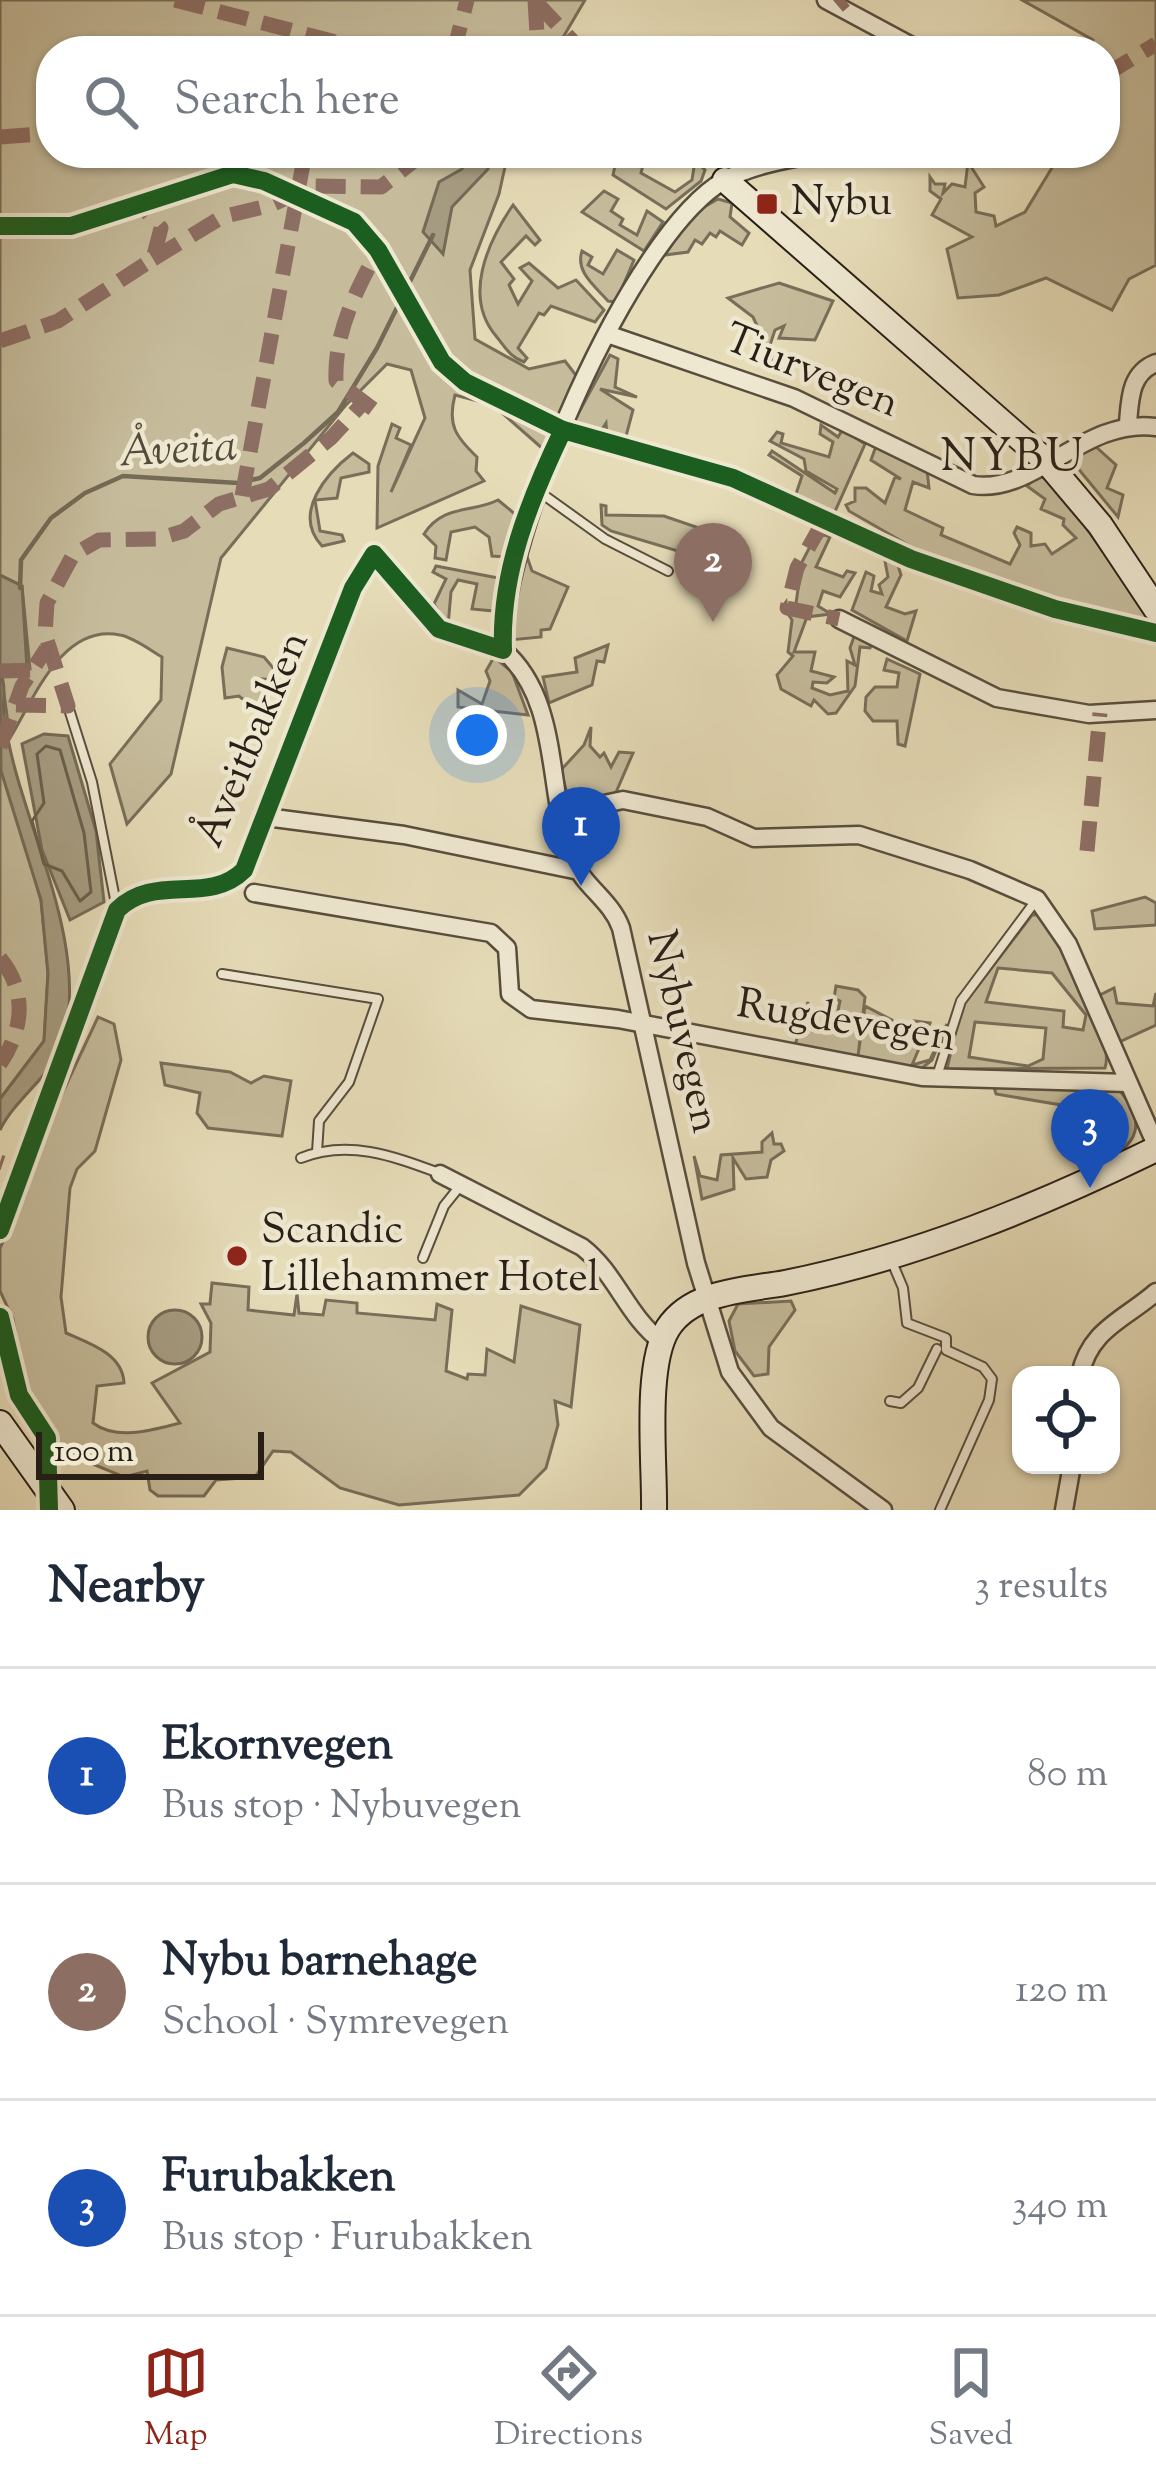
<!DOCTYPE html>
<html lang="en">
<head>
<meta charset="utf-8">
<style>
  :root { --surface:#fff; --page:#f6f6f7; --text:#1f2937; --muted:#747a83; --line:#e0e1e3; --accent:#8f2418 }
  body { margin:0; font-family:"Sorts Mill Goudy",serif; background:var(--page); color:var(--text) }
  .controls { position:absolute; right:36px; bottom:36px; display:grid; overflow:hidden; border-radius:24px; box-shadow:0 3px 9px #0004 }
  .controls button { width:108px; height:108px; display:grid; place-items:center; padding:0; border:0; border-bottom:3px solid var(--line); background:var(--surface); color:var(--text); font:60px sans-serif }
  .scale { position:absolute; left:36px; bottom:30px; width:228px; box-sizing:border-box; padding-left:12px; border:6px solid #291f16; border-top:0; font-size:33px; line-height:42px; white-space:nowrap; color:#291f16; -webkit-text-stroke:9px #efe8d1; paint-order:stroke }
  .you { position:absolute; left:477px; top:735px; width:42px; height:42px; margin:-30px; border:9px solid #fff; border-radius:50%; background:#1a73e8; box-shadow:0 0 0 18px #1a73e833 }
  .badge { display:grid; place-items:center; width:78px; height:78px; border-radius:50%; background:var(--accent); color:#fff; font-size:39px; font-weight:700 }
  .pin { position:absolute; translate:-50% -99px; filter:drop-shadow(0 3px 6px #0008) }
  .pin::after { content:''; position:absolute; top:63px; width:42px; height:36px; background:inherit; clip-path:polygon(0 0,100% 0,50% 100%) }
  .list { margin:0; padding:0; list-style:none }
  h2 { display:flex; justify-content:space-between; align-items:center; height:156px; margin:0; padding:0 48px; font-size:51px }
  h2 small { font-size:39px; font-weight:400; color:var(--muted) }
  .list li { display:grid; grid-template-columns:78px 1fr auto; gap:36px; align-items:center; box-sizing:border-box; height:216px; padding:0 48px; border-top:3px solid var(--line) }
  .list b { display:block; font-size:45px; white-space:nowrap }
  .list p { margin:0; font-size:39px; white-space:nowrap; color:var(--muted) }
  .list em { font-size:39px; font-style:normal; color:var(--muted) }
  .icon { flex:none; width:66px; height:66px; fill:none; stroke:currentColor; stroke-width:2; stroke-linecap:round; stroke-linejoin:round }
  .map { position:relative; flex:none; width:1156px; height:1510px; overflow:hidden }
  .search { position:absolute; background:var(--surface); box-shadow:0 3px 9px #0004; left:36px; right:36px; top:36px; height:132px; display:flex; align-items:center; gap:30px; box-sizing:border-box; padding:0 42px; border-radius:48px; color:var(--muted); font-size:45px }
  .sheet { height:804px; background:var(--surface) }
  nav { display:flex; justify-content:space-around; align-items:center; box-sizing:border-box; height:168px; border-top:3px solid var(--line); background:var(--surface); font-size:33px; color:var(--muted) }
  nav a { display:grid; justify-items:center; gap:6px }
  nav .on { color:var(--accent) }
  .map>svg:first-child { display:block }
  .green { fill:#c6bc9c; stroke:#786e59; stroke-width:3; fill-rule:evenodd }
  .water { fill:#a69c81; stroke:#746a56; stroke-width:3 }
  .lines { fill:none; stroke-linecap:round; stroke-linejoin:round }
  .shore { stroke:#685e4c; stroke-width:3 }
  .stream { stroke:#746a56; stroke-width:4.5 }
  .lane-casing { stroke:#584e3e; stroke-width:12 }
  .street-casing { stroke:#584e3e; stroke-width:21 }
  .secondary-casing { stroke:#291f16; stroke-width:28 }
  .lane { stroke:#efe8d1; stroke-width:8 }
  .street { stroke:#efe8d1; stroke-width:16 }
  .secondary { stroke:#efe8d1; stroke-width:24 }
  .quiet { stroke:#8d6e63; stroke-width:15; stroke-dasharray:30 15; stroke-linecap:butt }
  .cycleway-casing { stroke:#efe8d1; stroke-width:26 }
  .cycleway { stroke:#1b5e20; stroke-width:18 }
  .poi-dot { fill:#8f2418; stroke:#efe8d1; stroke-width:4.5 }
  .labels { text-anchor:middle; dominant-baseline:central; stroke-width:9; stroke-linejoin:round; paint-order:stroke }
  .poi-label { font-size:42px; fill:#291f16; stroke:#efe8d1; text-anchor:start }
  .street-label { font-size:42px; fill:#291f16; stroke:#efe8d1 }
  .water-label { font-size:45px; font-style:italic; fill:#554b3b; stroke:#efe8d1 }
  .neighbourhood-label { font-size:45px; letter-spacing:3px; fill:#291f16; stroke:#efe8d1 }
</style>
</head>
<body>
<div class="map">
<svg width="1156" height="1510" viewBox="0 0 1156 1510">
  <rect width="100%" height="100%" fill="#e6dcb8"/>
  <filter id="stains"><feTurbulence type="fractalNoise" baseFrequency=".00167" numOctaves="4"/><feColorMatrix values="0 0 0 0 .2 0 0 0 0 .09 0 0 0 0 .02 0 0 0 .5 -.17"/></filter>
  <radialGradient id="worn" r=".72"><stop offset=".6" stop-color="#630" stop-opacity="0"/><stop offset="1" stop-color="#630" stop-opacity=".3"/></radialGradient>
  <g class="green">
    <path d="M0,0H585L555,51H51V153H508L499,194L470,270L475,339L529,369L565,361L578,378L543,449L493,405L455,395C447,425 456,437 477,457L476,471L484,481L377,528L378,466L392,424L400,428L396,438L411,445L391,492L425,418L411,370L387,364L345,406L221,558L171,774L127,824L110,764L161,700L162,657C150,650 133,637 120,635C62,623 34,699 10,738L1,672L30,669L22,586L0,575Z"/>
    <path d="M1022,0H1156V265L1129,279L1112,310L1046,278L999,295L958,298L947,249L972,237L932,215L941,199L930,191V177L935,184H945L943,193L952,184L965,187L968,162L984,187L975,193L976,212L994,216L996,226L1025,212L1061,153H1105V51H1093V40Z"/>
    <path d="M618,153H646L641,173L675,192L692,180L695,161L705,170L701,181L666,209L613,175Z"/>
    <path d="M604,191L618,199L611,211L623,219L620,225L637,235L647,211L663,222L644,251L582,212Z"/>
    <path d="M718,199L732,203L730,217L749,233L742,245L720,231L716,237L710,233L702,244L695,240L688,252L665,255L692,214Z"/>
    <path d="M513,205L540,240L535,245L526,236L501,262L514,279L509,285L518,304L532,281L520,268L529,263L558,288L576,280L604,310L595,322L551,306L544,315L539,313L518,348L527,358L524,362C509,356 506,348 496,336C463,297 487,243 513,205Z"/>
    <path d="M617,250L634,260L616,302L608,301C595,286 575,272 582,251L592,257L588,265L603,274Z"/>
    <path d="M779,283L833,301L815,340L779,338L784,326L775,330L768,351L779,355L777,362L762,355L766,345L753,317L728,298Z"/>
    <path d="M610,355L618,359L615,387L637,397L600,389L633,410L625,440L607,436L606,423L599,434L572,425Z"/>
    <path d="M821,425L838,437L843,429L865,444L833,516L795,497L802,476L769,455L772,451L835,493L837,489L806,471L804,459L770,441L777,432L783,434L781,443L829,457L833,442L820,434Z"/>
    <path d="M876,446L927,470L929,488L913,482L905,510L943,528L941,535L1010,564L1020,545L1014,533L1017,527L1031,533V546L1045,544L1052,554L1076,538L1063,525L1064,519L1041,509L1045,499L1027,486L1038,476L1052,480L1156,626L1052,604L931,558L849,511L846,505L855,501V488H866L885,503L895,477L901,479L871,460Z"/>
    <path d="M1095,446L1116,465L1107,488L1123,495L1118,517L1076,466L1075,456Z"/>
    <path d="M353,453L369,464V472L341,478L337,498L315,500L320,531L342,535L344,541L322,546C291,513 328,472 353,453Z"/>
    <path d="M498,500L515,514L506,557L492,556L489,537L475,527L451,532L446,560L435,558L436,546L424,534C443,504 473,513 498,500Z"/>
    <path d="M601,505L606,506V515L664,516L705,530L691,555L611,531L602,525Z"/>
    <path d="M825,535L830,537L816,567L843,577L847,571L855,573L840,597L823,591L818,606L831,614L807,617L794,652H815L811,671L834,677L827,683L813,682L812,688L830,695L848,691L847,661L855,665L850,648L855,634L874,640L870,648L860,647L855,686L836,713L828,714L814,700L811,706L781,689L777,675L793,656L788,652L792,620L783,606L786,602L787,611L795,610L802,562L815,537Z"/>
    <path d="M525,551L532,571L568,587L550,629L541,630V637L510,640L507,628Z"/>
    <path d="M895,556L901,575L886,607L905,614L916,611L907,641L852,610L866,572L874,576L871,591L882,594L879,585L888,577L885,561Z"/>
    <path d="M436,566L498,578L494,611L472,609L477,584L458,580L451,592L448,626L434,604L446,579L433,572Z"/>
    <path d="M608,645L604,662L597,661L592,685L549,703L543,677L577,672L575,658Z"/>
    <path d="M227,648L264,657L275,670L274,680L262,679L266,696L260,713L239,696L225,698L222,667Z"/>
    <path d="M494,657L512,672L528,715L458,707V690L482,704L490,681L486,671Z"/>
    <path d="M887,659L920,674L905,746L898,744L897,721H873L865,711L866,697L875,687H897L899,673L884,670Z"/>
    <path d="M591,727L590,746L600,757L604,753L611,767L619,752L633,753L614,797L567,794L561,770L584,745Z"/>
    <path d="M0,757L41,900L48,973L44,1041L0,1099Z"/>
    <path d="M1145,897L1156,903V925L1095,929L1092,911Z"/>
    <path d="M1032,915H1039C1058,944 1116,1036 1105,1068L947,1069L961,1008ZM998,968L1052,973L1086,1015L1083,1030L1063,1027L1064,1011L986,1002ZM975,1022L1046,1028L1043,1059L1028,1066L969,1057Z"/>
    <path d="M836,986L858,990L865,997L858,1056L865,1006L892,1020L890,1035L910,1039L914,1021L930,1023L912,1065L930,1060L947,1024L932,1060L921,1069L795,1045L808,1002L807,1022L815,1024L814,1031L834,1030L840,1001L834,998Z"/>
    <path d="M1114,988L1117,1003L1153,1006L1156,993V1025L1117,1043L1098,996Z"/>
    <path d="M98,1017L114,1024L121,1060L95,1151L77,1169L70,1188L61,1297L66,1333C89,1343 123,1354 124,1383L97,1386L93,1423C117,1441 153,1430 180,1423L152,1383L210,1352L211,1323L201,1304H210L212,1283L249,1287L248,1310L294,1315L297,1294L299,1313L323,1315L326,1300L357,1303V1313L435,1320L437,1304L452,1310L446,1371L467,1379L468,1374L485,1375L487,1349L514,1362L521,1306L580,1325L571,1407L555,1401L558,1425L546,1468L519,1495L399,1505L340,1488L291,1452L273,1451L255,1477L216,1480L204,1496H158L150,1490L147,1471L124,1477L56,1449L54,1428L26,1394L13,1319L0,1291V1248L25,1195L39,1143Z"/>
    <path d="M161,1063L230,1072L251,1083L264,1076L291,1081L282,1136L208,1128L197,1113L200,1093L165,1085Z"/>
    <path d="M994,1087L1118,1089C1156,1131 1127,1152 1089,1170L1091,1110L996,1094Z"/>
    <path d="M772,1133L774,1144H781L784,1151L771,1160L767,1177L746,1179L733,1158L734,1189L702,1199L694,1156L700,1176L717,1180L721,1155L762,1152V1142Z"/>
    <path d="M791,1301L795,1310L769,1347L768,1374L754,1376L735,1351L729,1321L738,1304Z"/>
  </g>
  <g class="water">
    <path d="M468,153H486L488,169L452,207L443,254L423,232L439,182L462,169Z"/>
    <path d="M0,575L22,586L27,669L0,670Z"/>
    <path d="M0,672C7,685 2,701 4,716C18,822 90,932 64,1041C57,1071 15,1098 0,1130V1099L44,1041L48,973L41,900L1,771Z"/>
    <path d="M44,734L68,736L96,831L104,902L70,920L42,850L22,744Z"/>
    <circle cx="175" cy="1337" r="27"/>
  </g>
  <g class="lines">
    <path class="shore" d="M46,746L60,750L84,833L91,892L80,901L62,871L44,864L32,821L44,803L37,754Z"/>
    <path class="stream" d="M20,588L21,560L51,518L85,493L123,476L238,483L260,478L304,443L338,412L377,348L433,235"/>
    <g class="lane-casing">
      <g id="lane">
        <path d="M541,493L605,539L668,571"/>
        <path d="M68,706L92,782L117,909"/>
        <path d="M222,974L378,999L349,1082L319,1121L317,1152"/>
        <path d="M937,1076L961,1001L1037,899"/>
        <path d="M301,1158C348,1139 393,1156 439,1173"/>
        <path d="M423,1258L444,1206L460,1186"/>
        <path d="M892,1262L903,1288L907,1323L946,1338V1350L983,1367L992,1379L989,1400L940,1510"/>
        <path d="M0,1350L10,1342"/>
        <path d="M890,1401L901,1403L918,1388L937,1349"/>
      </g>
    </g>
    <g class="street-casing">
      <g id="street">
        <path d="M826,0L921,51"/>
        <path d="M822,153C790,159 754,164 725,180C630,233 499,542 503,650C563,702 545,794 573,860C584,887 611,900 621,928L696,1263L730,1372L771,1428L883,1510"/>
        <path d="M610,335L794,398L973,485C1034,495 1085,417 1156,427"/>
        <path d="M1128,423C1130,399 1130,373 1156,363"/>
        <path d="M839,619L997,698L1089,714L1156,710"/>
        <path d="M562,813L623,800L707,817L754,838L859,835L970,870L1037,899L1068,944L1156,1145"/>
        <path d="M266,817L404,835L579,871"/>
        <path d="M254,893L491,933L507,948L510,994L531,1009L618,1019L922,1077L1128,1083"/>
        <path d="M440,1174L582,1247C616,1273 627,1316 662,1342"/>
        <path d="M0,1230L117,910C155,872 208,906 244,870L353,588L374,554L439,629L503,650"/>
        <path d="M1080,1375C1090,1329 1124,1320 1156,1292"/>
        <path d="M1064,1510L1072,1465"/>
      </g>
    </g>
    <g class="secondary-casing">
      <g id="secondary">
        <path d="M725,180L1046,461L1100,525L1156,609"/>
        <path d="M0,1423L62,1510"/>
        <path d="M654,1510C655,1464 644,1366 668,1328C692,1291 746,1290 785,1283C915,1257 1037,1207 1156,1149"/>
      </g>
    </g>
    <use href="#lane" class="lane"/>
    <use href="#street" class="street"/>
    <use href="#secondary" class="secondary"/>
    <g class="quiet">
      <path d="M175,0L370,51"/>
      <path d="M535,0L538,51"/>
      <path d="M536,2L582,51"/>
      <path d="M838,6L845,0"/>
      <path d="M446,51L456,43L467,0"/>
      <path d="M1105,75L1156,44"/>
      <path d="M0,137L51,133"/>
      <path d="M530,156V153"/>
      <path d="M153,259L222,217L271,205L313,186L381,187L424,153"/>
      <path d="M0,341L58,321L153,259L161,228L140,204"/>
      <path d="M373,409L336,381C334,333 356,291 378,250"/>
      <path d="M242,496L305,153"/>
      <path d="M823,522L797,568L787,608L839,619"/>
      <path d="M0,671L35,670"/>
      <path d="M16,705L68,706L45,634L47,603L73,555L99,540L157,539L184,531L219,504L269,489L331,438L364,402"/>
      <path d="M0,747L22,686L46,649"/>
      <path d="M1087,851L1100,713"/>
      <path d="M0,958C27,991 24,1029 0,1064"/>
      <path d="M0,1162L3,1163"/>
    </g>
    <g class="cycleway-casing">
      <g id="cycleway">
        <path d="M0,226H71L233,174L264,181L354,222L378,250L442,362L465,382L563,430L733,478L911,559L1055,609L1156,633"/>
        <path d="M0,1230L117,910C155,872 208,906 244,870L353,588L374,554L439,629L503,650C500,572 530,499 563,430"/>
        <path d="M0,1317L19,1395L47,1438L49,1510"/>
      </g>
    </g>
    <use href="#cycleway" class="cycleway"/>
  </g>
  <g class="poi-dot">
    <rect x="755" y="192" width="24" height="24" rx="6"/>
    <circle cx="237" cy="1256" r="12"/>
  </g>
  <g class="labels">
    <g class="poi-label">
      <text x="791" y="204">Nybu</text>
      <text x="261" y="1232">Scandic<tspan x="261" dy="48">Lillehammer Hotel</tspan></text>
    </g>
    <g class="street-label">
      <text transform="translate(811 373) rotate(22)">Tiurvegen</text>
      <text transform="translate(254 740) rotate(-67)">Åveitbakken</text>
      <text transform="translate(846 1023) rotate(9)">Rugdevegen</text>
      <text transform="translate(681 1032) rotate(77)">Nybuvegen</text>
    </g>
    <g class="water-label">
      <text transform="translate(178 452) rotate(-3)">Åveita</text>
    </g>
    <g class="neighbourhood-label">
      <text x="1013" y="459">NYBU</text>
    </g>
  </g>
  <rect width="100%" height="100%" filter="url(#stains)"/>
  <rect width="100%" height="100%" fill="url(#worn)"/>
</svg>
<div class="controls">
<button><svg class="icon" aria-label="locate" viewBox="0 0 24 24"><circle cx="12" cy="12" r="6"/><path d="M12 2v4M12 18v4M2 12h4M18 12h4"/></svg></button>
</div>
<div class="scale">100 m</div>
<div class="you"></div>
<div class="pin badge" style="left:581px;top:886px;background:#1a4fb4">1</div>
<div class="pin badge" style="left:713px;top:622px;background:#8d6e63">2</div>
<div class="pin badge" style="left:1090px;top:1188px;background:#1a4fb4">3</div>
<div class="search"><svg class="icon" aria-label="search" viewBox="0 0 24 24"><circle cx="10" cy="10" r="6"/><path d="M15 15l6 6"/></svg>Search here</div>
</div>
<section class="sheet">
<h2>Nearby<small>3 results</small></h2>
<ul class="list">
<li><span class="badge" style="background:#1a4fb4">1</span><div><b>Ekornvegen</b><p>Bus stop · Nybuvegen</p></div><em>80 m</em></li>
<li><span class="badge" style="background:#8d6e63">2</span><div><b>Nybu barnehage</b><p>School · Symrevegen</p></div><em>120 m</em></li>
<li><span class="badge" style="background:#1a4fb4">3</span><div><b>Furubakken</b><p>Bus stop · Furubakken</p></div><em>340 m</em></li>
</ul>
</section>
<nav>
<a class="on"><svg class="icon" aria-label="map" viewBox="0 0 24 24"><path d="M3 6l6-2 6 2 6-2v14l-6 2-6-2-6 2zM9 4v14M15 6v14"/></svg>Map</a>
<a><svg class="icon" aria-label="directions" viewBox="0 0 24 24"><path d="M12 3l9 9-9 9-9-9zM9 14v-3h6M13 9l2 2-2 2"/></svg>Directions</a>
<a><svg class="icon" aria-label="saved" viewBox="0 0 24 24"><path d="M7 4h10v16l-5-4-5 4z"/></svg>Saved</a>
</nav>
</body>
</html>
